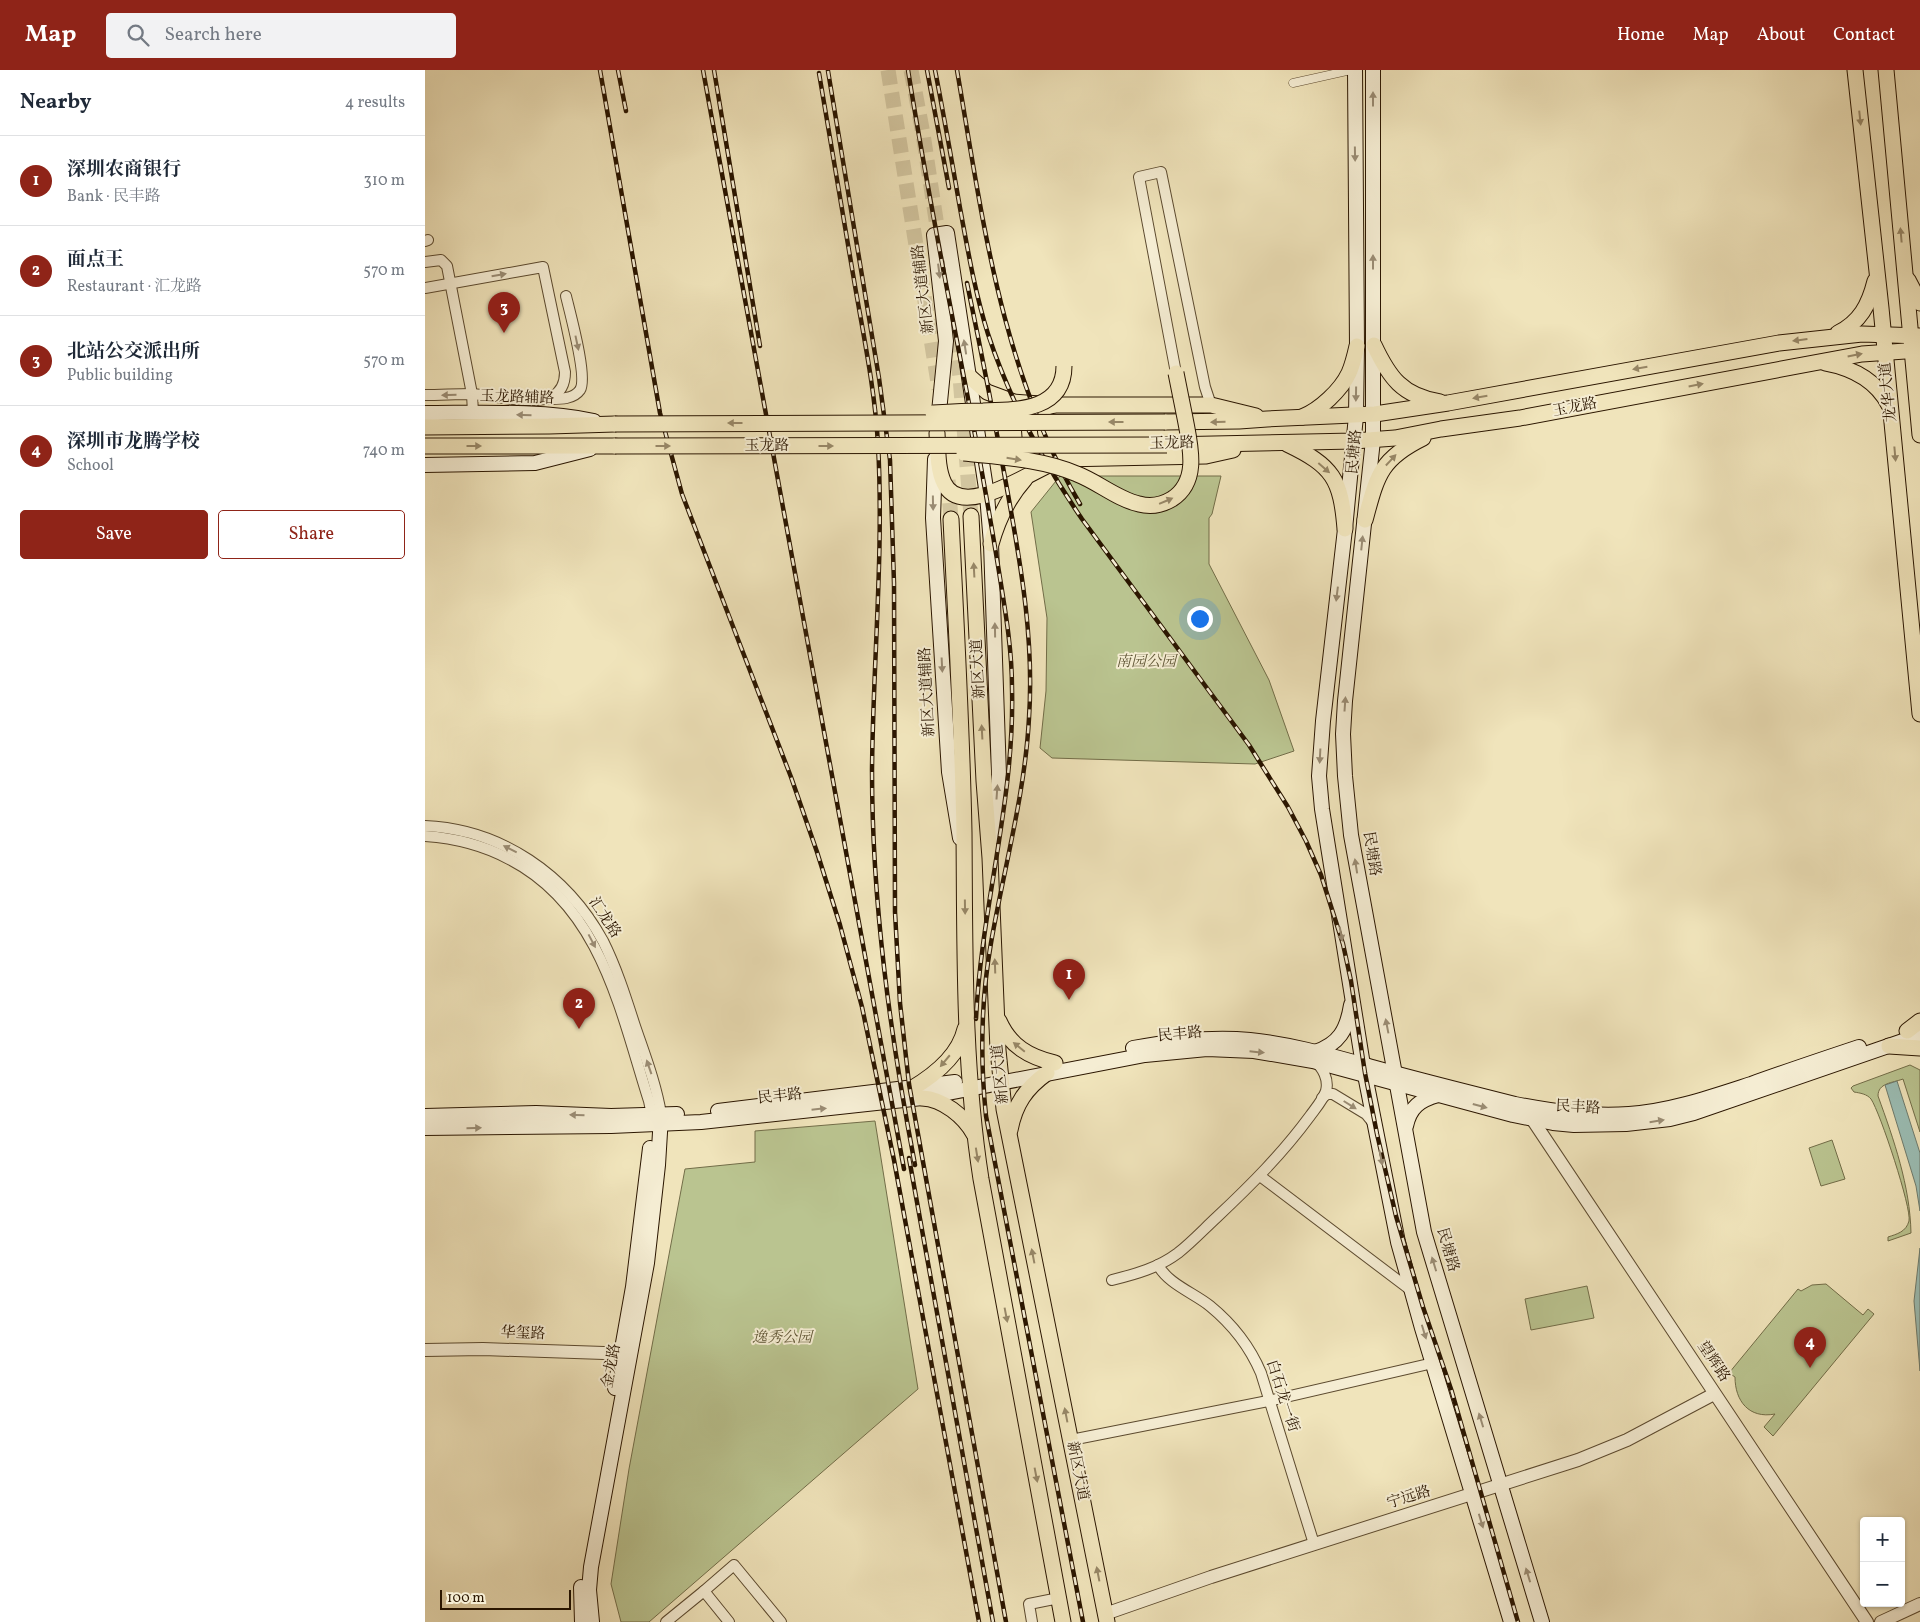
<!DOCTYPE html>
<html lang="en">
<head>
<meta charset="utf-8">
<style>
  :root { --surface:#fff; --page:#f2f2f3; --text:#1f2937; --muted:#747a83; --line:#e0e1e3; --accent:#8f2418 }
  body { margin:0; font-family:Vollkorn,"Noto Serif SC",serif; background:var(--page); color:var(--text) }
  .controls { position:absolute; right:15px; bottom:15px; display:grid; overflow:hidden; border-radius:5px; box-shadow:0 1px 4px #0004 }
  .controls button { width:45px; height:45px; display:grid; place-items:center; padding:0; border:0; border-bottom:1px solid var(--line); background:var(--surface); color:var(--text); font:25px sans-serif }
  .scale { position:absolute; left:15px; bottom:12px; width:131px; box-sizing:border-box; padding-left:5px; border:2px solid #2b1600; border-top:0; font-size:14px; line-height:18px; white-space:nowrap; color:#2b1600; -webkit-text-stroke:4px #f5edd3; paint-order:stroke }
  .you { position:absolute; left:774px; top:548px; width:18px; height:18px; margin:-12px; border:4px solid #fff; border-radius:50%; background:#1a73e8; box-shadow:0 0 0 8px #1a73e833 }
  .badge { display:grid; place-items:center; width:32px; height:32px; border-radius:50%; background:var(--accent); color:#fff; font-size:16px; font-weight:700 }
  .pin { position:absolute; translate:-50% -41px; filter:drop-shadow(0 1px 2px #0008) }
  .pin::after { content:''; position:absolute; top:26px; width:18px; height:15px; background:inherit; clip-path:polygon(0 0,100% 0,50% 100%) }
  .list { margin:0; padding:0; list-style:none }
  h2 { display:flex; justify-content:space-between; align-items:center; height:65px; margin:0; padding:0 20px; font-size:21px }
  h2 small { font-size:16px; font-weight:400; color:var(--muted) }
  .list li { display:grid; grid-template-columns:32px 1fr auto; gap:15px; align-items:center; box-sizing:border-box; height:90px; padding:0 20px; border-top:1px solid var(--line) }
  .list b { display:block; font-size:19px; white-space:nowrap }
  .list p { margin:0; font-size:16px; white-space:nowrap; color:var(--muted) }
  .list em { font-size:16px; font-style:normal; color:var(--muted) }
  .actions { display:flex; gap:10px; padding:15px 20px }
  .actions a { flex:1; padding:11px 0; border:1px solid var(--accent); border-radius:5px; text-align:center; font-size:18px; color:var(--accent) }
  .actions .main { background:var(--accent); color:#fff }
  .icon { flex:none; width:28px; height:28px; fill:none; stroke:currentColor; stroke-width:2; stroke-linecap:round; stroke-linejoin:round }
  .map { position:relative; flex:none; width:1495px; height:1552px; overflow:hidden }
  header { display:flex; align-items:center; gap:30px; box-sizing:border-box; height:70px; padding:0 25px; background:var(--accent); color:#fff }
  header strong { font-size:24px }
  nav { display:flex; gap:28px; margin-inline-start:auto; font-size:18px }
  .search { width:350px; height:45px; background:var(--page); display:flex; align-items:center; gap:12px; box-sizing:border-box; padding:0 18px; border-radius:5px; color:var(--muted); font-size:19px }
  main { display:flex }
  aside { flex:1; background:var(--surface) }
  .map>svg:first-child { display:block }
  .green { fill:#bac490; stroke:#726d48 }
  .water { fill:#9bbeb5; stroke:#6e7b6d }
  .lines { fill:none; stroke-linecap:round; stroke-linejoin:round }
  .primary-tunnel { stroke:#d2c59f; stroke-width:15; stroke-dasharray:15 8; stroke-linecap:butt }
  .pedestrian-casing { stroke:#5c4a2f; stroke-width:9 }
  .minor-casing { stroke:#5c4a2f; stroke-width:12 }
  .tertiary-casing { stroke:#5c4a2f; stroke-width:14 }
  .secondary-casing { stroke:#2b1600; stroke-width:16 }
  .primary-casing { stroke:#2b1600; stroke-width:17 }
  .pedestrian { stroke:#f5edd3; stroke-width:8 }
  .minor { stroke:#f5edd3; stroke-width:10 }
  .tertiary { stroke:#f5edd3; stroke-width:12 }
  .secondary { stroke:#f5edd3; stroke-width:14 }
  .primary { stroke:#f0e4bb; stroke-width:15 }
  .rail-casing { stroke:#2b1600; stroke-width:4.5 }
  .rail { stroke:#f5edd3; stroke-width:2.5; stroke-dasharray:8; stroke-linecap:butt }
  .primary-bridge-casing { stroke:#2b1600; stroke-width:17; stroke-linecap:butt }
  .primary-bridge { stroke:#f0e4bb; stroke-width:15 }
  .oneway { fill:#9a8c74 }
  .oneway2 { fill:#978767 }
  .labels { text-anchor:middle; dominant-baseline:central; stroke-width:4; stroke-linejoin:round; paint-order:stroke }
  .street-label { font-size:15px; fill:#2b1600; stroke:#f5edd3 }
  .park-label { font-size:15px; font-style:italic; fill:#5d5332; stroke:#f5edd3 }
</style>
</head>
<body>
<header>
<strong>Map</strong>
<div class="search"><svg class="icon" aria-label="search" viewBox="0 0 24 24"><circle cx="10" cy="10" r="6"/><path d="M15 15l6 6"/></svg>Search here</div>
<nav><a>Home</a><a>Map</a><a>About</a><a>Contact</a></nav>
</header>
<main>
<aside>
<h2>Nearby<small>4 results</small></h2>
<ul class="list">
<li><span class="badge">1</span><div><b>深圳农商银行</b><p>Bank · 民丰路</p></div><em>310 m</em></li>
<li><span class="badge">2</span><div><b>面点王</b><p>Restaurant · 汇龙路</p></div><em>570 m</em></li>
<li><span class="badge">3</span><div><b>北站公交派出所</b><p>Public building</p></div><em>570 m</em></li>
<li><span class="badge">4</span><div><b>深圳市龙腾学校</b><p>School</p></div><em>740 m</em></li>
</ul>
<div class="actions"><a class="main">Save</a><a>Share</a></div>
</aside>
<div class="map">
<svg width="1495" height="1552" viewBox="0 0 1495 1552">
  <rect width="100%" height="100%" fill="#f0e4bb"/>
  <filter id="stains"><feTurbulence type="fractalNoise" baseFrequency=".004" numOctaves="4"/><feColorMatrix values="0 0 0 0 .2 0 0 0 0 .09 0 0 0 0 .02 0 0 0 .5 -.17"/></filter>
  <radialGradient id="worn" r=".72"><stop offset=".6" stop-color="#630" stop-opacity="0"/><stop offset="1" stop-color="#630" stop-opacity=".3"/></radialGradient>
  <g class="green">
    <path d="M635,406H796L787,444L784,448V494L844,610L869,681L830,694L627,688L615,678L621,621L622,548L606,442Z"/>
    <path d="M1485,995L1495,1000V1062L1478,1009C1467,1013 1453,1013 1453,1026C1469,1070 1485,1116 1486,1163L1463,1171V1167C1472,1164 1481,1162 1484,1151C1487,1139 1455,1042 1446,1029C1442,1024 1435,1023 1429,1022L1426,1018L1428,1016Z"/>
    <path d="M450,1051L493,1319L224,1552H196L186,1514L204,1399L260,1099L330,1092V1061Z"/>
    <path d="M1407,1070L1420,1109L1396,1116L1384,1078Z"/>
    <path d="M1401,1214L1438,1245L1443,1239L1449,1244L1348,1366L1339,1357L1350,1344C1324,1349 1310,1331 1310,1307L1304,1303L1373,1219L1376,1221L1387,1215Z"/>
    <path d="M1162,1216L1169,1248L1106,1260L1100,1229Z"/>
  </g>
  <g class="water">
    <path d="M1472,1011L1495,1083V1141L1491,1116L1460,1015Z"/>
    <path d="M1495,1178V1301L1489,1231Z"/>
  </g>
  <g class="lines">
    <g class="primary-tunnel">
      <path d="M463,0L514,319"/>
      <path d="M486,0L498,64L515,176"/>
      <path d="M519,199L535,307L546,446"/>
      <path d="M523,410L526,449"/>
    </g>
    <g class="pedestrian-casing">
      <path id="pedestrian" d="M868,13L926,0"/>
    </g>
    <g class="minor-casing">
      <g id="minor">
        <path d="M0,171L3,170"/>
        <path d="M0,192L16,190L22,196L47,324L48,343"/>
        <path d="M0,218L118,197L140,302C140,312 137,322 126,327C109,335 66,325 46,324C31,324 15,325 0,325"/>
        <path d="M751,303L714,107L736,102L780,317L786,335"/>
        <path d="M122,329C133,329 148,330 155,320C163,308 145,243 141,226"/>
        <path d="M0,756C76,759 142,805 178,871C191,897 200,925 209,953C219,983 231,1013 236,1044"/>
        <path d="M0,766C29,768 58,775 84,789C176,836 195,940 224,1031L227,1045"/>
        <path d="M897,1028L902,1024H908L941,1044L949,1054"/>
        <path d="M835,1106L987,1221"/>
        <path d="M733,1195C743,1214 769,1223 785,1236C807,1254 825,1277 836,1303L889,1474"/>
        <path d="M687,1210C711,1204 733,1198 753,1183C767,1172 779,1159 792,1147C826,1115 857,1084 885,1046C890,1039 898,1030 901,1021C904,1010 898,997 889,991"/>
        <path d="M646,1370L843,1331L1008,1293"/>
        <path d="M279,1521L309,1495L356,1552"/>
        <path d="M241,1552L279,1521L304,1552"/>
        <path d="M607,1552L604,1534L634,1528"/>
      </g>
    </g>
    <g class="tertiary-casing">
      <g id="tertiary">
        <path d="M1107,1049L1442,1552"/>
        <path d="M0,1280L58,1279L179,1283L196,1286"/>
        <path d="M680,1544L786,1507L1153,1390L1202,1370L1289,1324"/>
        <path d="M1456,1552L1495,1534"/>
      </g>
    </g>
    <g class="secondary-casing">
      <g id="secondary">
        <path d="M930,0L932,276L931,346L920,459L898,651L894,706L897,739L938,995L973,1172L997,1258L1086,1552"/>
        <path d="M948,0V370L920,631L918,664L920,706L926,765L999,1162L1117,1552"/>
        <path d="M0,343C54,343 117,340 169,351"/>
        <path d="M513,352L521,271L509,165L522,163L562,425L566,474L574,705L568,767"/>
        <path d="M510,389L508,448L524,702L535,768"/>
        <path d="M0,395L110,393L165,379"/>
        <path d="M708,978C746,971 785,966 825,970C866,974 907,986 947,997C994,1010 1042,1022 1090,1034C1127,1041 1165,1047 1204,1044C1246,1041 1286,1027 1326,1014C1362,1001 1398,989 1434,977"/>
        <path d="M890,982C914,974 922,960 926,935"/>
        <path d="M293,1041L530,1012"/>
        <path d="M0,1046L111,1043L186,1046L252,1044"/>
        <path d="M981,1056C985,1037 995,1030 1013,1025"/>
        <path d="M0,1058L186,1056L276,1052L497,1028L720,985L782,979L829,981L888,991L1088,1045L1128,1053L1149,1055L1201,1054L1245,1049L1269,1043L1495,965"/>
        <path d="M190,1318L208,1217L225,1078"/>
        <path d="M156,1517L157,1552"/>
        <path d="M167,1552L164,1520L166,1497L222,1193L233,1095L236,1046"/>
      </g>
    </g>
    <g class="primary-casing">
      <g id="primary">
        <path d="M1430,0L1456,238L1495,644"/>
        <path d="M1461,0L1495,365"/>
        <path d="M1483,210L1495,233"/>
        <path d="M1413,263C1435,252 1444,235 1450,211"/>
        <path d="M949,275C964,307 977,326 1015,332"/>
        <path d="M1400,293C1427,298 1451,310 1464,335"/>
        <path d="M545,307L562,322L589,332L629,335H786L831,346"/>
        <path d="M629,335C591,344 600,389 637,389L781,386L808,380"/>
        <path d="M877,347C895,340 916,320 924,303C928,294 930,285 932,276"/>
        <path d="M740,352L814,351L842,349L950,344L1023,333L1354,273L1437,264L1495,266"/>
        <path d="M0,357L124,356L190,354"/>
        <path d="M512,363C513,379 512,399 519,413C536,451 605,402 630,392"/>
        <path d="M862,374C908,396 916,409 920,459"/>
        <path d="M742,375L929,371L970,368L1016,359L1095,348L1437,284L1495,280"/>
        <path d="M0,376H190"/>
        <path d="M546,446L559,711L565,788L573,980L579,1039L682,1552"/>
        <path d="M526,449C531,553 537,658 539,762C540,878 538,994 556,1109L638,1552"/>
        <path d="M940,450C952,406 955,389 998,368"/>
        <path d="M566,474C573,449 583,428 600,409"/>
        <path d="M574,951C585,976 604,987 630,993"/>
        <path d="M1482,961L1495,951"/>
        <path d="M1464,976L1495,978"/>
        <path d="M486,1019C508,1006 534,986 540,959"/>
        <path d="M497,1028C518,1029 539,1046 549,1064"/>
        <path d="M585,1060C590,1034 601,1018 622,1003"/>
      </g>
    </g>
    <use href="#pedestrian" class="pedestrian"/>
    <use href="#minor" class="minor"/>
    <use href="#tertiary" class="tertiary"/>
    <use href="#secondary" class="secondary"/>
    <use href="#primary" class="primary"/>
    <g class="rail-casing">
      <g id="rail">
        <path d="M175,0L235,343L257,424L366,707L392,782L415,855L437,937L469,1090L554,1552"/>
        <path d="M193,0L201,41"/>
        <path d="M278,0L479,1099"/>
        <path d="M289,0L335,276"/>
        <path d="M483,0C503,126 528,250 552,375C560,419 568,464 575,508C581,545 587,581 587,618C590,730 556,838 551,949"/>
        <path d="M502,0L524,118"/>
        <path d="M510,0C519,46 527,92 535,138C543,181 550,223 563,264C585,331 618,392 657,449L824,675L863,737L881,771L896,805L918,874L926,911L940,1003L952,1064L971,1146L998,1237L1027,1322L1093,1552"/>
        <path d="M532,0C558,151 576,300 655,434"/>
        <path d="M403,1L454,308L465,390L469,513L470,842L475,933L484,1014L491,1053L581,1552"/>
        <path d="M394,3C406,74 418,145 430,216C439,268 450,321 453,374C459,483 448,591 447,700C447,833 465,964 490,1095"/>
        <path d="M542,213C557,285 571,357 584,430C597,502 609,573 604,648C600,724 579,798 566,873C556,930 555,988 561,1046L658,1552"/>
        <path d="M484,1088L568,1552"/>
      </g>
    </g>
    <use href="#rail" class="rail"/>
    <g class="primary-bridge-casing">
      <g id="primary-bridge">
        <path d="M508,343C524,342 541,341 558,341C591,340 639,341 639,296"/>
        <path d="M190,354L740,352"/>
        <path d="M190,376L742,375"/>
        <path d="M539,383C576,387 618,389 652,404C673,412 692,429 714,434C725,437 737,435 747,429C775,411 765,375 760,348C757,333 754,318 751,303"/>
      </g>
    </g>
    <use href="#primary-bridge" class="primary-bridge"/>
  </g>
  <defs><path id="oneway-solid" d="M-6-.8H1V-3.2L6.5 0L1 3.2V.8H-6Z" transform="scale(1.25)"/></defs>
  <g class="oneway">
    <use href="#oneway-solid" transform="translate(948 29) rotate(-90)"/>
    <use href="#oneway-solid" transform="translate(930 84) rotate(89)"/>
    <use href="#oneway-solid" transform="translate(948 192) rotate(-90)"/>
    <use href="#oneway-solid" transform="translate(514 201) rotate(83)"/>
    <use href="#oneway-solid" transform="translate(74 205) rotate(-10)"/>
    <use href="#oneway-solid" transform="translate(152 273) rotate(78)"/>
    <use href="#oneway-solid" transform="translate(540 277) rotate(-99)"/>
    <use href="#oneway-solid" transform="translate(931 324) rotate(91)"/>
    <use href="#oneway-solid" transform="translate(24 325) rotate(179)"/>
    <use href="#oneway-solid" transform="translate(99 345) rotate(-178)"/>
    <use href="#oneway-solid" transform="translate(508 433) rotate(89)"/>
    <use href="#oneway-solid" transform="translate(937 473) rotate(-84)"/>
    <use href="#oneway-solid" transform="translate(912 524) rotate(97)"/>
    <use href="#oneway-solid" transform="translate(570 560) rotate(-91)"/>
    <use href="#oneway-solid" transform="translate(517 595) rotate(87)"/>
    <use href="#oneway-solid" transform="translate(920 634) rotate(-86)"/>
    <use href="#oneway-solid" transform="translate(895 686) rotate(93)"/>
    <use href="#oneway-solid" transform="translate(572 722) rotate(-86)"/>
    <use href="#oneway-solid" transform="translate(85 779) rotate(-153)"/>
    <use href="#oneway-solid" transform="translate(931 796) rotate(-99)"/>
    <use href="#oneway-solid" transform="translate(916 864) rotate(80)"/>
    <use href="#oneway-solid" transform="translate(167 871) rotate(62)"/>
    <use href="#oneway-solid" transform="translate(962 956) rotate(-101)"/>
    <use href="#oneway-solid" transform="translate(832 982) rotate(6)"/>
    <use href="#oneway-solid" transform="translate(224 997) rotate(-109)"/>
    <use href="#oneway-solid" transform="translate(925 1035) rotate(32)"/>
    <use href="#oneway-solid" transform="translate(1055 1036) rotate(15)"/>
    <use href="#oneway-solid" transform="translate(394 1039) rotate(-6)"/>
    <use href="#oneway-solid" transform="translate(152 1045) rotate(-178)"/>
    <use href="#oneway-solid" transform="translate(1232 1051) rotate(-9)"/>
    <use href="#oneway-solid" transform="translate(49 1058) rotate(-1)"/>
    <use href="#oneway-solid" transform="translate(956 1088) rotate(79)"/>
    <use href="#oneway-solid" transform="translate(1009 1194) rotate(-107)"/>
    <use href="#oneway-solid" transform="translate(999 1262) rotate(73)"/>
    <use href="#oneway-solid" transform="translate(1056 1350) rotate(-107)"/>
    <use href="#oneway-solid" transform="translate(1056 1451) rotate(73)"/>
    <use href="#oneway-solid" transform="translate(1103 1505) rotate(-107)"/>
  </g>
  <g class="oneway2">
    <use href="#oneway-solid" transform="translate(1435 48) rotate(84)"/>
    <use href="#oneway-solid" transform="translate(1476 165) rotate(-95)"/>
    <use href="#oneway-solid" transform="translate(1375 270) rotate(173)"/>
    <use href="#oneway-solid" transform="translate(1430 285) rotate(-11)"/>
    <use href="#oneway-solid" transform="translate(1215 298) rotate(170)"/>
    <use href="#oneway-solid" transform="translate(1271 315) rotate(-11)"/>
    <use href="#oneway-solid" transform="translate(1055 327) rotate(170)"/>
    <use href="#oneway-solid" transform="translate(691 352) rotate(-180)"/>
    <use href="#oneway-solid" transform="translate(793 352) rotate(179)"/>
    <use href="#oneway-solid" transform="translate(310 353) rotate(180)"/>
    <use href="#oneway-solid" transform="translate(49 376)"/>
    <use href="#oneway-solid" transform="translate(238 376)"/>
    <use href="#oneway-solid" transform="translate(401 376)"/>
    <use href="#oneway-solid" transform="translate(1470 384) rotate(85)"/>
    <use href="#oneway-solid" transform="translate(589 389) rotate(9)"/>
    <use href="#oneway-solid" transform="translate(966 390) rotate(-47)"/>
    <use href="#oneway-solid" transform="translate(899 398) rotate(41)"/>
    <use href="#oneway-solid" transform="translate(741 431) rotate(-23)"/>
    <use href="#oneway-solid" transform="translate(549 500) rotate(-93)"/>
    <use href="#oneway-solid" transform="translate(557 662) rotate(-93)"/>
    <use href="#oneway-solid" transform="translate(540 837) rotate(89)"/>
    <use href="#oneway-solid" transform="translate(570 896) rotate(-92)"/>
    <use href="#oneway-solid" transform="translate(594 977) rotate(-141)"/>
    <use href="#oneway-solid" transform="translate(520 991) rotate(130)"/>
    <use href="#oneway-solid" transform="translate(552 1085) rotate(81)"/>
    <use href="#oneway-solid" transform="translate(608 1186) rotate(-101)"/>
    <use href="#oneway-solid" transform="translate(581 1245) rotate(79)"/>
    <use href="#oneway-solid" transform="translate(641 1345) rotate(-101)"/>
    <use href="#oneway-solid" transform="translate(611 1405) rotate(79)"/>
    <use href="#oneway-solid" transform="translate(673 1504) rotate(-101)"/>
  </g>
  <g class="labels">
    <g class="street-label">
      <text transform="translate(499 219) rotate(-97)">新区大道辅路</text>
      <text transform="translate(1464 322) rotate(-96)">龙华大道</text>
      <text transform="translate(92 328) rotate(2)">玉龙路辅路</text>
      <text transform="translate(1150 338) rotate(-11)">玉龙路</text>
      <text transform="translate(747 374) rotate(-1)">玉龙路</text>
      <text x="342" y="376">玉龙路</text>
      <text transform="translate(930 382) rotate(-85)">民塘路</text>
      <text transform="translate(554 599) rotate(-93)">新区大道</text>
      <text transform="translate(503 622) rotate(-93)">新区大道辅路</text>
      <text transform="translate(946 784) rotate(81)">民塘路</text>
      <text transform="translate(179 848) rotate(57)">汇龙路</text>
      <text transform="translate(755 965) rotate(-5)">民丰路</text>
      <text transform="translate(576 1004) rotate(-96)">新区大道</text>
      <text transform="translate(355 1027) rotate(-6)">民丰路</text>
      <text transform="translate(1153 1038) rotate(3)">民丰路</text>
      <text transform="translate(1022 1180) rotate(74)">民塘路</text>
      <text transform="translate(98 1264) rotate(2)">华玺路</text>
      <text transform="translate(1288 1292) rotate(56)">望辉路</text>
      <text transform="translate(187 1296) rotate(-79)">金龙路</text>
      <text transform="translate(857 1326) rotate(72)">白石龙一街</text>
      <text transform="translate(652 1401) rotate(79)">新区大道</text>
      <text transform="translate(984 1428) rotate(-17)">宁远路</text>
    </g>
    <g class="park-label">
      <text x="721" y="592">南园公园</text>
      <text x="357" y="1268">逸秀公园</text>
    </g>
  </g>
  <rect width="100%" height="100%" filter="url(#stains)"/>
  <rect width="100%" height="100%" fill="url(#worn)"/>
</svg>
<div class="controls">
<button>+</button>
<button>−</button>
</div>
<div class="scale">100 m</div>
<div class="you"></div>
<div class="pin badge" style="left:644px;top:930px">1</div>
<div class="pin badge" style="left:154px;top:959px">2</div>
<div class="pin badge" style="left:79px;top:263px">3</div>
<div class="pin badge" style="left:1385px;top:1298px">4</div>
</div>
</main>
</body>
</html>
